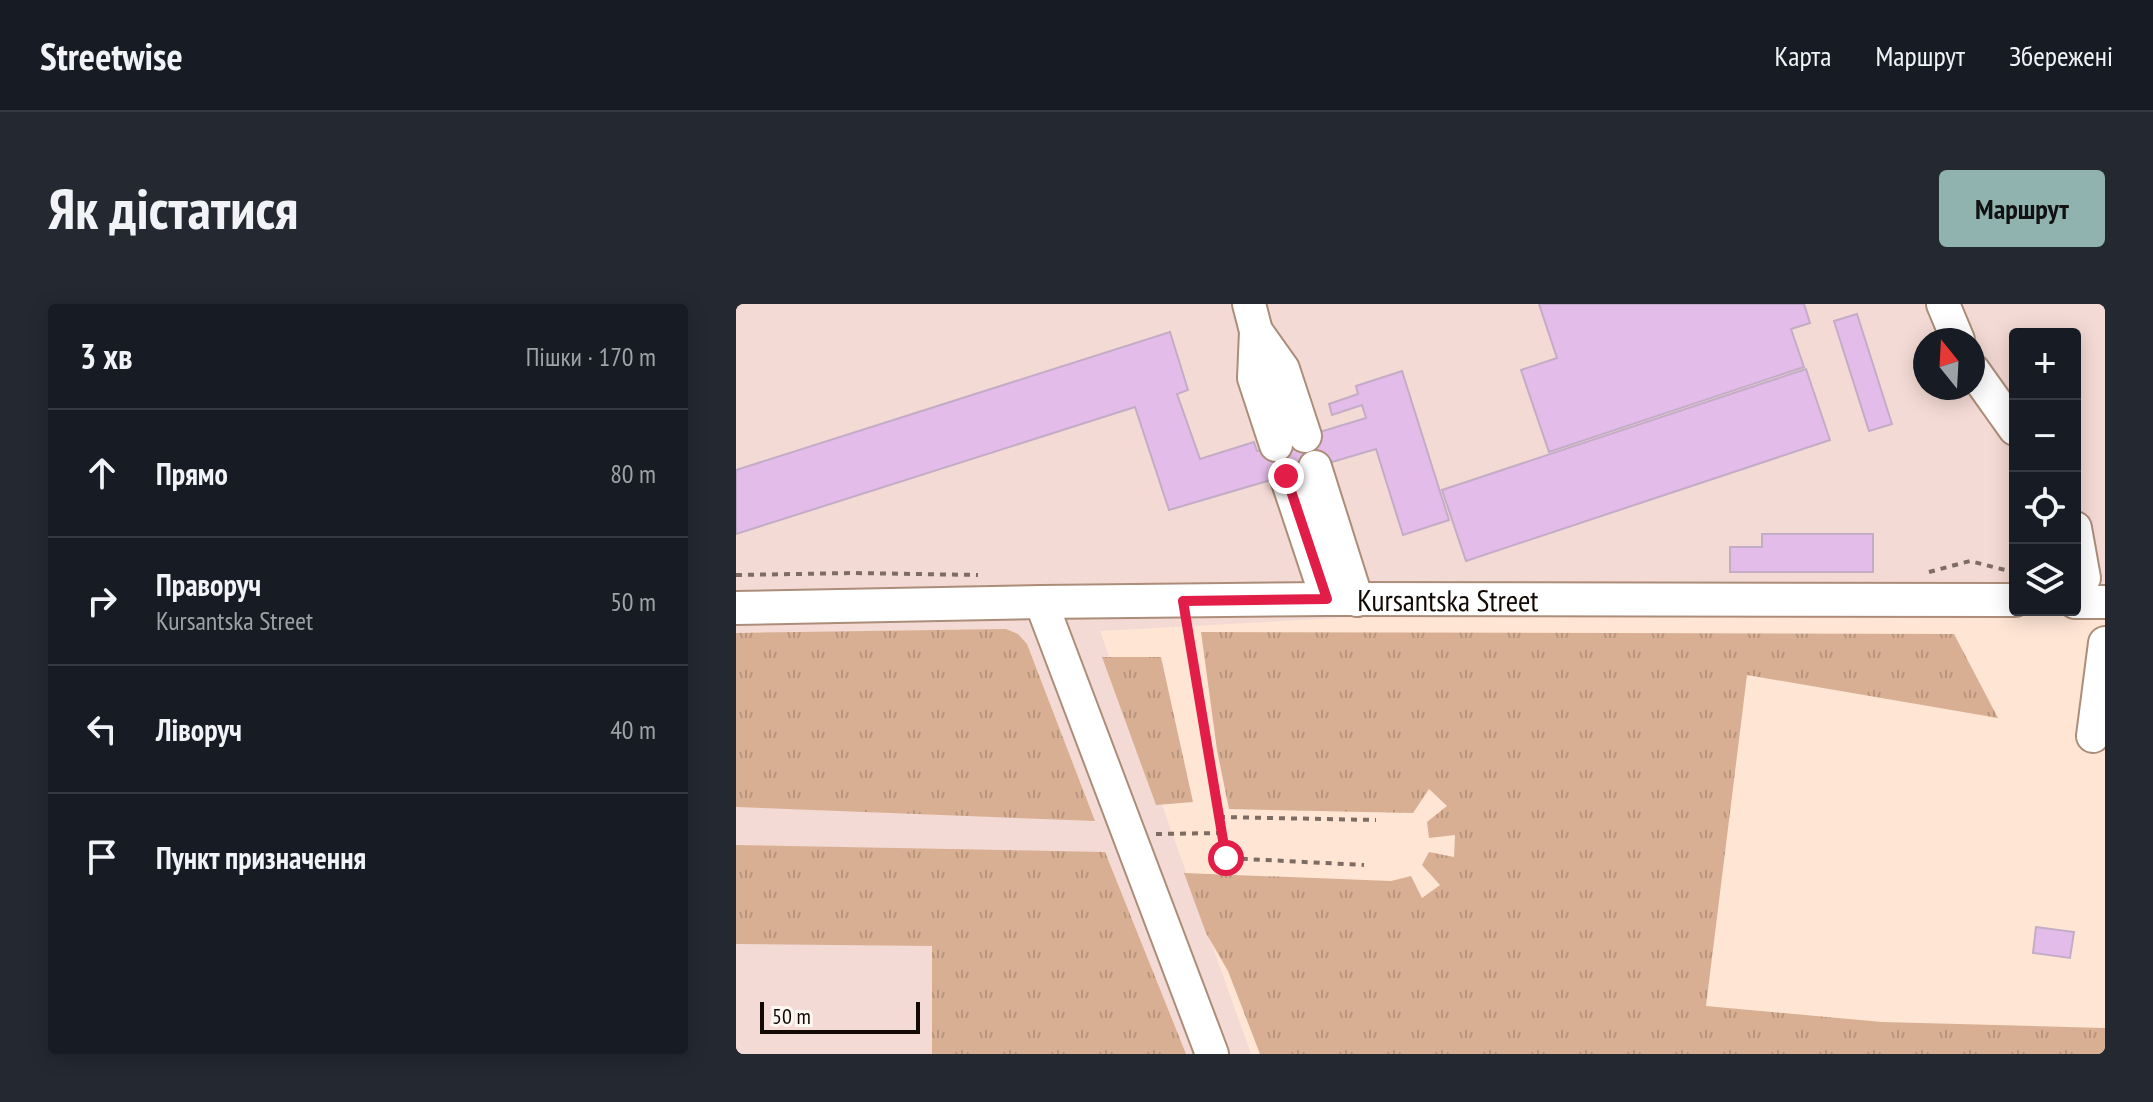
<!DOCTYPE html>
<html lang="uk">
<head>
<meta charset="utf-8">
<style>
  :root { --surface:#171b24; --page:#242831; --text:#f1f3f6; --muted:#9ea1a6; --line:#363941; --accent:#90b3b0 }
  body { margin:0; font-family:"PT Sans Narrow",sans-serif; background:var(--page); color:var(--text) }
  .controls { position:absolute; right:24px; top:24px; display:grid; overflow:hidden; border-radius:8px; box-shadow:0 4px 20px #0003 }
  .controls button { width:72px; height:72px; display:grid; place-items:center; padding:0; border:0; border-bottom:2px solid var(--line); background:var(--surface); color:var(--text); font:40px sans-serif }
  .compass { position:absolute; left:1177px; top:24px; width:72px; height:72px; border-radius:50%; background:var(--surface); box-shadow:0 4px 20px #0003; rotate:342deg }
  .scale { position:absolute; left:24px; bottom:20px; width:160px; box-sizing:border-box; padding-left:8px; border:4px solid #130904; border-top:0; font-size:22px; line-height:28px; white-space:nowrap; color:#130904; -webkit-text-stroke:6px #fdf7f2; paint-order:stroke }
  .stop { position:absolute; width:24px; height:24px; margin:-18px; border:6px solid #e11d48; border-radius:50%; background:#fff }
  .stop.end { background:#e11d48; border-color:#fff; box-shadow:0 2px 8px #0008 }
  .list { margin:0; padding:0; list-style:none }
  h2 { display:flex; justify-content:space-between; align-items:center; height:104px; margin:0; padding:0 32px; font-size:34px }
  h2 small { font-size:26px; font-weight:400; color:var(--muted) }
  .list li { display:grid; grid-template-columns:52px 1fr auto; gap:24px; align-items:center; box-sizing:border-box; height:128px; padding:0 32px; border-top:2px solid var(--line) }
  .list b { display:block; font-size:30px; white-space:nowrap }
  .list p { margin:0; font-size:26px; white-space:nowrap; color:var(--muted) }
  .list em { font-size:26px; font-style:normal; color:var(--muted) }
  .icon { flex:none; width:44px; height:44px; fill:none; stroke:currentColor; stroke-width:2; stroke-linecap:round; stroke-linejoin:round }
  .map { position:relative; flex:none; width:1369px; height:750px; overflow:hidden; border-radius:8px }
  header { display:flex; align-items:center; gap:48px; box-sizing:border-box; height:112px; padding:0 40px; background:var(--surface); border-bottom:2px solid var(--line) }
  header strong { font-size:38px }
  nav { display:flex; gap:44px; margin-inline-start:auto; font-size:28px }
  .intro { display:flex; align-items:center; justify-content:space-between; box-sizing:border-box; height:192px; padding:0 48px }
  h1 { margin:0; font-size:56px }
  .button { padding:20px 36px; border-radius:8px; background:var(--accent); color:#111; font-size:28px; font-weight:700 }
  main { display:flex; gap:48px; padding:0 48px }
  aside { flex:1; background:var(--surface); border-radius:8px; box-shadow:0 4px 20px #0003 }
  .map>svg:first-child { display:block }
  .industrial { fill:#f4dad4; fill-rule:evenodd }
  .grass { fill:url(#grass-tufts) }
  .building { fill:#e4bce9; stroke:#c3acc6; stroke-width:2 }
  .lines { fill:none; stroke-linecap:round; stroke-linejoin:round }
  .minor-casing { stroke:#ab8d79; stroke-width:36 }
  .path { stroke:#7e6c62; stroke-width:4; stroke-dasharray:6 6; stroke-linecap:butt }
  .minor { stroke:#fff; stroke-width:32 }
  .route { stroke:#e11d48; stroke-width:10 }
  .labels { text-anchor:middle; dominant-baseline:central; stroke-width:7; stroke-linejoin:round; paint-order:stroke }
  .street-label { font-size:30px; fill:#130904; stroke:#fdf7f2 }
</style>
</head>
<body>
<header>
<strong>Streetwise</strong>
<nav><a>Карта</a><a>Маршрут</a><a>Збережені</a></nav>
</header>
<div class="intro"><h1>Як дістатися</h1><a class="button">Маршрут</a></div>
<main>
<aside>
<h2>3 хв<small>Пішки · 170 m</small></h2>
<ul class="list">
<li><svg class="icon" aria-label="ahead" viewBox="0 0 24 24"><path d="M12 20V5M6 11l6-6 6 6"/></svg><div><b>Прямо</b></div><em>80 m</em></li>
<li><svg class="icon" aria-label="right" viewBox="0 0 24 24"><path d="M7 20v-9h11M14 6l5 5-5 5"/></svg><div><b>Праворуч</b><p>Kursantska Street</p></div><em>50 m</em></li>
<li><svg class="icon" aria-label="left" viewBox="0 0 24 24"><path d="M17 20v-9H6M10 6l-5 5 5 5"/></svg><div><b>Ліворуч</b></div><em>40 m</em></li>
<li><svg class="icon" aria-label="arrive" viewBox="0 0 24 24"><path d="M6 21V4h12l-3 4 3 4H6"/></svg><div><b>Пункт призначення</b></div></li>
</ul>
</aside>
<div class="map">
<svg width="1369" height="750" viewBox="0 0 1369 750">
  <defs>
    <pattern id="grass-tufts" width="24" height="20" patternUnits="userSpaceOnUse" patternTransform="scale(2)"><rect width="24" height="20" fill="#d8af93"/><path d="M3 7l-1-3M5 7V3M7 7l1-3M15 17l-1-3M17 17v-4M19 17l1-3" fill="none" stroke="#b8957d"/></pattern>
  </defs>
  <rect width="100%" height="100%" fill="#ffe5d4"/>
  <path class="industrial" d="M0,0H1369V296L1339,292V30H1279V283L1248,279L364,327L515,750H0ZM1189,36H1237V84H1189Z"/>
  <g class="grass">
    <path d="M270,325L282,330L291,340L359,517L0,503V329Z"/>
    <path d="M465,328L1218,330L1262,414L1011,371L970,702L1146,718L1369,724V750H524L492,667L470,629L448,569L655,577L675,572L686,594L704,581L686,561L693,548L718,553L719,531L693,534L691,518L711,502L693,485L677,509L493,505L481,446Z"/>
    <path d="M366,353H425L457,498L420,501Z"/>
    <path d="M0,541L369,548L450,750H196V642L0,640Z"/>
  </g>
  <g class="building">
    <path d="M803,0H1068L1074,19L1055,25L1068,63L813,148L785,66L821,54Z"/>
    <path d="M1121,10L1156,120L1133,127L1098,17Z"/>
    <path d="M434,28L452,86L441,90L464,155L518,138L521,147L630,114L626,101L596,111L593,100L622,90L620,82L666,67L713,216L667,231L640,145L433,206L399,103L0,230V166Z"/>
    <path d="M1070,65L1094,136L730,257L706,186Z"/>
    <path d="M1026,230H1137V268H994V243H1026Z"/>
    <path d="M1300,623L1338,628L1334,654L1297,649Z"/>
  </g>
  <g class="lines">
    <g class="minor-casing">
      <g id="minor">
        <path d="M513,0L520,27L518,74L540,141"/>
        <path d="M1207,0L1222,36"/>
        <path d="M520,27L547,65L569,132"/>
        <path d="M1237,66L1279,125"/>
        <path d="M579,163L621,296"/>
        <path d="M550,172L591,295"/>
        <path d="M1339,224L1348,274"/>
        <path d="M305,298L476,750"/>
        <path d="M1339,298H1369"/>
        <path id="s1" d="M0,304L305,298L591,295L1279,296"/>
        <path d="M1357,432L1369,339"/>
      </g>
    </g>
    <g class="path">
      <path d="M1193,268L1234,257L1277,268"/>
      <path d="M0,271L118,269L242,271"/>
      <path d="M451,321L490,554L628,561"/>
      <path d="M483,513L640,516"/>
      <path d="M420,530L486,529"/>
    </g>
    <use href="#minor" class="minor"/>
  </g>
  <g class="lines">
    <path class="route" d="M490,554L447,297L591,295L550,172"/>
  </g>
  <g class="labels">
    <g class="street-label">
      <text stroke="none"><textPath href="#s1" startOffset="712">Kursantska Street</textPath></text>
    </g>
  </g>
</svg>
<div class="controls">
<button>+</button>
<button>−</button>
<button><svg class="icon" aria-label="locate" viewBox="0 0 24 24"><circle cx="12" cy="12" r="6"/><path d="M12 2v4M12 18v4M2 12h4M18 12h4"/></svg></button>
<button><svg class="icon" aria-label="layers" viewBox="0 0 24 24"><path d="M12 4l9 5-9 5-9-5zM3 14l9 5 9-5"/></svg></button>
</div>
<svg class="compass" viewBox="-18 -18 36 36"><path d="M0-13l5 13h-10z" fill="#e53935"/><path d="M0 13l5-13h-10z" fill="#9ea1a6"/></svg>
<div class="scale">50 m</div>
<div class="stop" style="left:490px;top:554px"></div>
<div class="stop end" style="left:550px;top:172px"></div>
</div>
</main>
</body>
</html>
